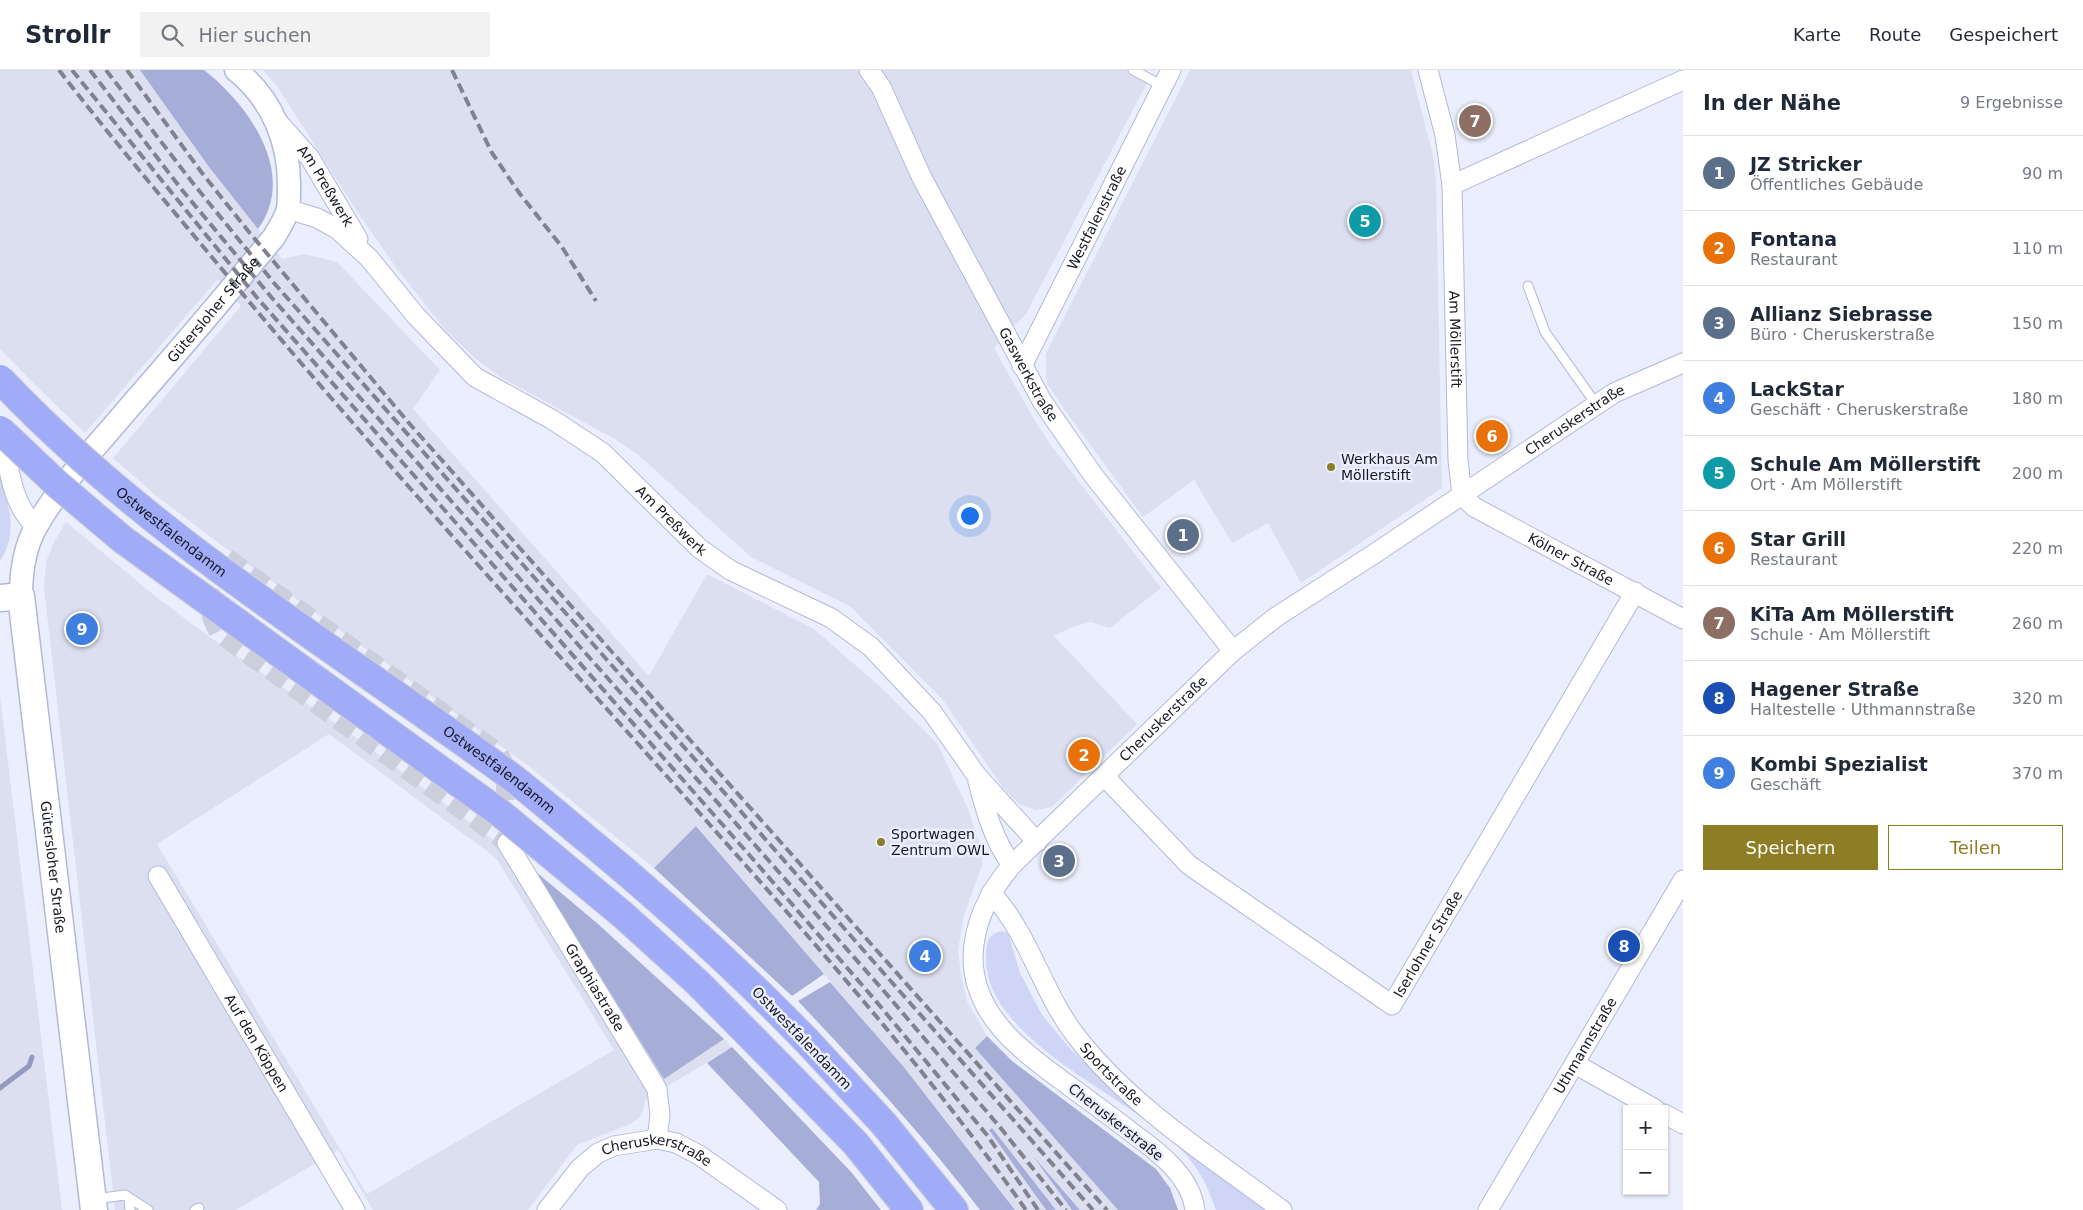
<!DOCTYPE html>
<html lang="de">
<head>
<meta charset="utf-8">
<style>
  :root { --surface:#fff; --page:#f2f2f3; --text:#1f2937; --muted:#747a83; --line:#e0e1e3; --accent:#8d7d24 }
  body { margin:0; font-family:"DejaVu Sans",sans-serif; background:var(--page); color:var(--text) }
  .controls { position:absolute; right:15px; bottom:15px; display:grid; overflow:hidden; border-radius:0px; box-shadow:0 1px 4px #0004 }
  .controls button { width:45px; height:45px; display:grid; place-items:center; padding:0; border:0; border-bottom:1px solid var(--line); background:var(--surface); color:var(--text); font:25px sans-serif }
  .you { position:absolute; left:969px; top:445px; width:18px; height:18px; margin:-12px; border:4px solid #fff; border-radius:50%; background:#1a73e8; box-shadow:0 0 0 8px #1a73e833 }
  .badge { display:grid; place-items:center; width:32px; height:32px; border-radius:50%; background:var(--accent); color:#fff; font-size:16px; font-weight:700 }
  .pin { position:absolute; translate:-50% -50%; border:2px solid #fff; box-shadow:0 1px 5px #0006 }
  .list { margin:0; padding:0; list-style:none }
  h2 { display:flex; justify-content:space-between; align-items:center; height:65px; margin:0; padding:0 20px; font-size:21px }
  h2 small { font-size:16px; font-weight:400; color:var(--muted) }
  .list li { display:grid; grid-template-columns:32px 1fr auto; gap:15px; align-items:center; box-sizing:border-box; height:75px; padding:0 20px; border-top:1px solid var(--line) }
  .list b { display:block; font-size:19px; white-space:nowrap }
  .list p { margin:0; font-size:16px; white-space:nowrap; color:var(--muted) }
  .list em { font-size:16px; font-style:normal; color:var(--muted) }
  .actions { display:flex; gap:10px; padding:15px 20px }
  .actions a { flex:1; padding:11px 0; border:1px solid var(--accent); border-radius:0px; text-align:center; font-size:18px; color:var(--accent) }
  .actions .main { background:var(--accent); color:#fff }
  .icon { flex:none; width:28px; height:28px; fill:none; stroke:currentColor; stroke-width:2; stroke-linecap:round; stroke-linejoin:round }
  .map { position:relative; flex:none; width:1683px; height:1140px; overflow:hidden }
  header { display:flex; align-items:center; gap:30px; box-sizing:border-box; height:70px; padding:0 25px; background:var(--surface); border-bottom:1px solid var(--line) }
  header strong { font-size:24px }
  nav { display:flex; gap:28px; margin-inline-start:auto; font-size:18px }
  .search { width:350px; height:45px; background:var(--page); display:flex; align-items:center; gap:12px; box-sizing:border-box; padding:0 18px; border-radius:0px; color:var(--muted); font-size:19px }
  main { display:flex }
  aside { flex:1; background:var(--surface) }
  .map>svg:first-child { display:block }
  .built { fill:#dcdfef; fill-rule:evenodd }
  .green { fill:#ced5f5 }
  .forest { fill:#a6aed8 }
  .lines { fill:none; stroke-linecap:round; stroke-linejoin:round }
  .stream { stroke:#929ac2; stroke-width:5 }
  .minor-tunnel { stroke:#cbcedb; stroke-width:19; stroke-dasharray:19 9; stroke-linecap:butt }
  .service-casing { stroke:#b2b9da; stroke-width:11 }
  .minor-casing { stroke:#b2b9da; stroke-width:21 }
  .tertiary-casing { stroke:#b2b9da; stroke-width:25 }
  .secondary-casing { stroke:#b2b9da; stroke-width:29 }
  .trunk-casing { stroke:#d0d1d3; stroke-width:30 }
  .service { stroke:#fff; stroke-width:9 }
  .minor { stroke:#fff; stroke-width:19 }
  .tertiary { stroke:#fff; stroke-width:22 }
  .secondary { stroke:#fff; stroke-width:26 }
  .trunk { stroke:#a0acf8; stroke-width:28 }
  .rail { stroke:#80828f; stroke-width:4; stroke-dasharray:10 5; stroke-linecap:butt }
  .trunk-bridge-casing { stroke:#d0d1d3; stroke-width:30; stroke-linecap:butt }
  .trunk-bridge { stroke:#a0acf8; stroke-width:28 }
  .poi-dot { fill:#8d7d24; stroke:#ebeefc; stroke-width:2 }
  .labels { text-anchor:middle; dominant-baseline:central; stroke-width:5; stroke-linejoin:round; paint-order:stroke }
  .street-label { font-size:14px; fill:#151723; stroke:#ebeefc }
  .poi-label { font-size:14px; fill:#151723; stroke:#ebeefc; text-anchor:start }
</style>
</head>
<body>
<header>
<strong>Strollr</strong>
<div class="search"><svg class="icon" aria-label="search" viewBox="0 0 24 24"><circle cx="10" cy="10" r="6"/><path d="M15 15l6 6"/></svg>Hier suchen</div>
<nav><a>Karte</a><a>Route</a><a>Gespeichert</a></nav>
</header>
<main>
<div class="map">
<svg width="1683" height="1140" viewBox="0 0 1683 1140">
  <rect width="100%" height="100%" fill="#ebeefc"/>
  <g class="built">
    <path d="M0,0H140L209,97L282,189L304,184L337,192L440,300L413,339L649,606L707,504L814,559L885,621L937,673L968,739L982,781V796L964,845L958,880L961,905L967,931L987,966L975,978L1118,1140H1080L1039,1093L1072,1140H1056L991,1058L989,1060L1046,1140H1015L903,996L697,756L654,798L530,697L224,477L159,428L113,388L241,236L218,209L85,363L32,312L0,279Z"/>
    <path d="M263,0H1127L1148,11L1026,244L994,278L1035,351L1050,374L1161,518L1110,558L1091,552L1072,557L1054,566L1137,654L1052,737L1036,740L1019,734L1003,718L943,630L851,537L751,487L636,383L613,368L500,307L476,289L446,261L395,196L356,140L277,16Z"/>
    <path d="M1190,0H1411L1433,86L1436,109L1442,418L1301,513L1268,453L1232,473L1194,410L1143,447L1065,340L1048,315L1046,306V283Z"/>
    <path d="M66,452L155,526L207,565L358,669L535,801L664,1008L724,969L732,977L645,1030L644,1038L639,1048L628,1055L577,1075L528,1140H373L338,1080L236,1140H115L44,518L46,492L54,472ZM329,664L496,788L614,980L367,1124L157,774Z"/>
    <path d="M0,626L62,1140H0Z"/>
  </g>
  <g class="green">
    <path d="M0,403C8,433 19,463 0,491Z"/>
    <path d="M1001,861L1008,863L1020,903L1042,945L1072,981L1142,1044L1265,1140H1216C1206,1111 1197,1095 1175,1073C1123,1024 985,969 986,887C986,874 988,864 1001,861Z"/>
  </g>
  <g class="forest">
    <path d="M140,0H204C249,35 298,104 258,159L209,97Z"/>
    <path d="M696,756L824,904L792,926L654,798Z"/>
    <path d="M535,801L598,854L724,969L664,1009Z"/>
    <path d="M830,912L903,996L1015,1140H980C924,1066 862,999 798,931Z"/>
    <path d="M987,966L1012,991L1156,1099L1170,1118L1178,1140H1118L975,978Z"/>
    <path d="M732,977L852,1103L881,1140H816L820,1134L819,1112L707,993Z"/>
    <path d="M992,1058L1056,1140H1046L989,1060Z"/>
    <path d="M1033,1086L1080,1140H1072Z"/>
  </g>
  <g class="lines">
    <path class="stream" d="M0,1018L29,996L32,987"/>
    <path class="minor-tunnel" d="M227,488L499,683L505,696L507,773L219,563C201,530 208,517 227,488Z"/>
    <g class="service-casing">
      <g id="service">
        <path d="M1133,0L1163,16"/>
        <path d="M1528,216L1545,262L1596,334"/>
        <path d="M129,1128L130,1140"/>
        <path d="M95,1129L125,1125L148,1140"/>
        <path d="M195,1140L199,1138"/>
      </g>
    </g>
    <g class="minor-casing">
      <g id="minor">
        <path id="s1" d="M869,0L881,17L922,108L1042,331L1093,405L1233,581"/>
        <path id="s2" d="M1428,0L1445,65L1452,115L1458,390L1462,425L1474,437L1683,549"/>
        <path id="s3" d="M278,52L310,88L358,169"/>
        <path d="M1452,115L1683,10"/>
        <path id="s4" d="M288,139L317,148L337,159L369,188L416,246L475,307L553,350L603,383L699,478L730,500L831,548L871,577L932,642L977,706L1037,772"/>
        <path id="s5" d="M1022,296L1171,0"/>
        <path d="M2,362C9,396 10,432 36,457"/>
        <path id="s6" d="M1105,707L1189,795L1392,935L1635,522"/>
        <path d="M978,712C986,742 994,771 1012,795"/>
        <path id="s7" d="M507,773L657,1019L660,1045L657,1069"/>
        <path id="s8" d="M158,806L355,1140"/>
        <path id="s9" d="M991,823C1029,863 1042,922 1076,966C1131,1037 1211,1087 1282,1140"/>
        <path d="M1575,994L1655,1039"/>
        <path d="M1664,1044L1683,1054"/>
        <path id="s10" d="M547,1140L580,1098L598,1083L614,1076L657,1069L676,1073L699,1085L777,1140"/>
        <path id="s11" d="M1195,1140C1191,1107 1160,1083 1135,1065C1113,1048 1091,1032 1068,1015C1025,983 973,948 973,887C974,851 989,822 1012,795L1233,581L1276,547L1374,484L1614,323L1683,293"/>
        <path id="s12" d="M1488,1140L1683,810"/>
      </g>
    </g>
    <g class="tertiary-casing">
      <g id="tertiary">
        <path id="s13" d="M21,526C21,502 24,478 36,457C60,414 96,377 127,340C177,283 226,225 274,167C279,158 286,148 288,139C289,133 289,125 289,119C290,73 273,30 236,0"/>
      </g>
    </g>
    <g class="secondary-casing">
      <g id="secondary">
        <path id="s14" d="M0,528L21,526L94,1140"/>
      </g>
    </g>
    <g class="trunk-casing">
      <g id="trunk">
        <path d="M806,970L884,1054L954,1140"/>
        <path d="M779,995L856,1074L909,1140"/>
      </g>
    </g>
    <use href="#service" class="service"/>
    <use href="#minor" class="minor"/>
    <use href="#tertiary" class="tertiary"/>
    <use href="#secondary" class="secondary"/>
    <use href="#trunk" class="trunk"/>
    <g class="rail">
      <path d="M59,0C111,68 166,132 221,198C371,379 531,553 687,729C805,862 924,995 1026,1140"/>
      <path d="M72,0L259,230L752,788L875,930L987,1065L1038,1140"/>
      <path d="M90,0L182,120L272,228L883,920L999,1056L1066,1140"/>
      <path d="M106,0L192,112L274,213L1093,1140"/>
      <path d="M127,0L202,103L249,162L408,352L1107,1140"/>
      <path d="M452,0L492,83L520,124L562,177L596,231"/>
    </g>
    <g class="trunk-bridge-casing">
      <g id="trunk-bridge">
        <path id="s15" d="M0,309C149,467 339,580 513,708C536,726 559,746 582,765C660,829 735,897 806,970"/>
        <path d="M0,360L57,414L122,469L500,743L623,845L698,913L779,995"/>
      </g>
    </g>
    <use href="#trunk-bridge" class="trunk-bridge"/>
  </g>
  <g class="poi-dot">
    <circle cx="1331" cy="397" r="5"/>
    <circle cx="881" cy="772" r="5"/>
  </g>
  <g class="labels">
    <g class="street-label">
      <text stroke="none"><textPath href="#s3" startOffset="80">Am Preßwerk</textPath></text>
      <text stroke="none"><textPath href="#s5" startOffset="166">Westfalenstraße</textPath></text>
      <text stroke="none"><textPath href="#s13" startOffset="352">Gütersloher Straße</textPath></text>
      <text stroke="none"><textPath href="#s2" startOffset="272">Am Möllerstift</textPath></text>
      <text stroke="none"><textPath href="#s1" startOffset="344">Gaswerkstraße</textPath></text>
      <text stroke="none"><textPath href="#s11" startOffset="1171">Cheruskerstraße</textPath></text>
      <text stroke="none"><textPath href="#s4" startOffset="501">Am Preßwerk</textPath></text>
      <text stroke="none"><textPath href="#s15" startOffset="230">Ostwestfalendamm</textPath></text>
      <text stroke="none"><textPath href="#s2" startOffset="555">Kölner Straße</textPath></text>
      <text stroke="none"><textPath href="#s11" startOffset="661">Cheruskerstraße</textPath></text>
      <text stroke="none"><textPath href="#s15" startOffset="635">Ostwestfalendamm</textPath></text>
      <text stroke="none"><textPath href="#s14" startOffset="294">Gütersloher Straße</textPath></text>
      <text stroke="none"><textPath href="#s6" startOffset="439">Iserlohner Straße</textPath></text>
      <text stroke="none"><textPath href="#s7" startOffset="169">Graphiastraße</textPath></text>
      <text transform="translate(802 968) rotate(46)">Ostwestfalendamm</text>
      <text stroke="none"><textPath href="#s8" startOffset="194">Auf den Köppen</textPath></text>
      <text stroke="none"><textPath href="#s12" startOffset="191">Uthmannstraße</textPath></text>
      <text stroke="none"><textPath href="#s9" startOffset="219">Sportstraße</textPath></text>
      <text transform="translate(1116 1052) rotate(38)">Cheruskerstraße</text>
      <text stroke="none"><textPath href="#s10" startOffset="139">Cheruskerstraße</textPath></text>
    </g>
    <g class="poi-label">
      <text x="1341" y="389">Werkhaus Am<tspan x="1341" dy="16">Möllerstift</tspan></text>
      <text x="891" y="764">Sportwagen<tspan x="891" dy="16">Zentrum OWL</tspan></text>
    </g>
  </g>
</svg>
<div class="controls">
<button>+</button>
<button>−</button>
</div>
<div class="you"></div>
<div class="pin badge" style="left:1183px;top:465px;background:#5c6f8a">1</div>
<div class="pin badge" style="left:1084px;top:685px;background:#e8710a">2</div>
<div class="pin badge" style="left:1059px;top:791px;background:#5c6f8a">3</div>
<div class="pin badge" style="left:925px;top:886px;background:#3f7fe0">4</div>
<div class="pin badge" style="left:1365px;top:151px;background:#0f9aa8">5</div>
<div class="pin badge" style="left:1492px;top:366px;background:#e8710a">6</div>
<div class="pin badge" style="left:1475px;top:51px;background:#8d6e63">7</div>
<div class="pin badge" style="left:1624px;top:876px;background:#1a4fb4">8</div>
<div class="pin badge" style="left:82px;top:559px;background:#3f7fe0">9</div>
</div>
<aside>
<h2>In der Nähe<small>9 Ergebnisse</small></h2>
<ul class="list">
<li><span class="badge" style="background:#5c6f8a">1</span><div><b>JZ Stricker</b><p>Öffentliches Gebäude</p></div><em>90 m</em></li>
<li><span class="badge" style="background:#e8710a">2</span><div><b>Fontana</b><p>Restaurant</p></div><em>110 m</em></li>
<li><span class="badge" style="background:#5c6f8a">3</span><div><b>Allianz Siebrasse</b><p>Büro · Cheruskerstraße</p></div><em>150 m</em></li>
<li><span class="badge" style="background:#3f7fe0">4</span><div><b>LackStar</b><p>Geschäft · Cheruskerstraße</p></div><em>180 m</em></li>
<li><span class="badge" style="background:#0f9aa8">5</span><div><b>Schule Am Möllerstift</b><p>Ort · Am Möllerstift</p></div><em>200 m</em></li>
<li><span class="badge" style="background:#e8710a">6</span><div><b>Star Grill</b><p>Restaurant</p></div><em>220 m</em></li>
<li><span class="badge" style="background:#8d6e63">7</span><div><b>KiTa Am Möllerstift</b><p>Schule · Am Möllerstift</p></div><em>260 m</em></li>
<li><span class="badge" style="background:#1a4fb4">8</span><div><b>Hagener Straße</b><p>Haltestelle · Uthmannstraße</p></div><em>320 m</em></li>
<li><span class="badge" style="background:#3f7fe0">9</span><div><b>Kombi Spezialist</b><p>Geschäft</p></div><em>370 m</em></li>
</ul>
<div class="actions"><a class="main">Speichern</a><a>Teilen</a></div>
</aside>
</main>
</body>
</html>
